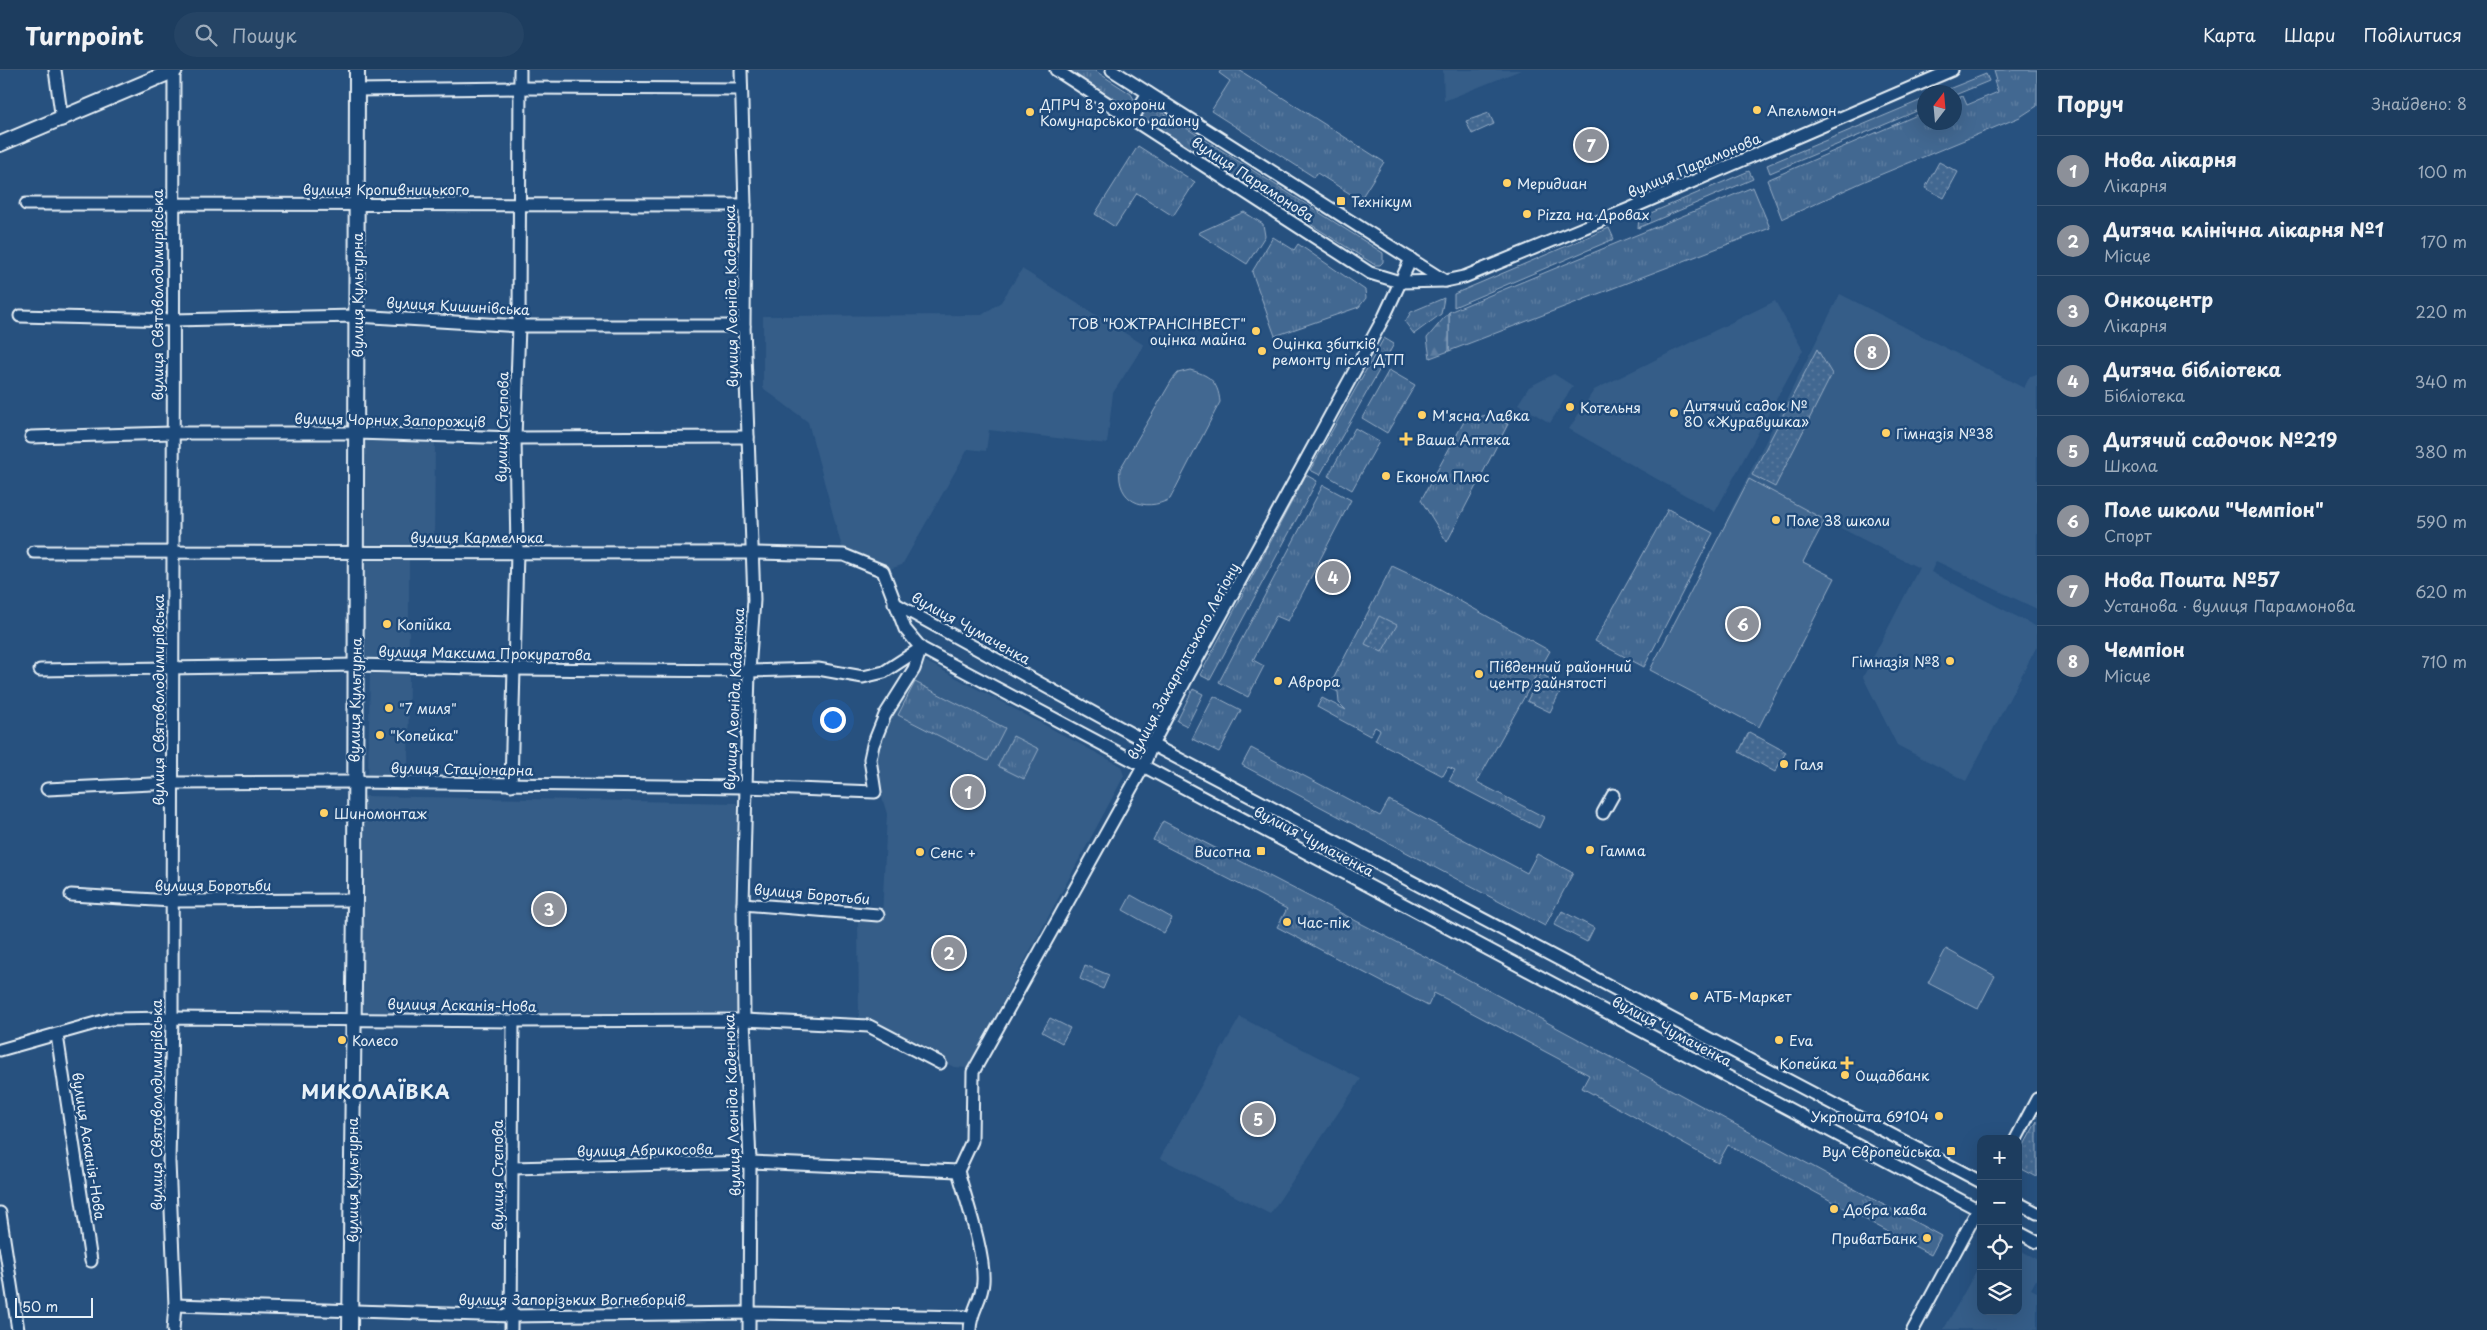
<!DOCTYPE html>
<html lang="uk">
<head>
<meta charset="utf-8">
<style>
  :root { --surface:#1d3d5f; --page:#254465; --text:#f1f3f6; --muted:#a0aebd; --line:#3b5674; --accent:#8c9099 }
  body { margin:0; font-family:"Playpen Sans",sans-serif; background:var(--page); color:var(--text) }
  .controls { position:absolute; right:15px; bottom:15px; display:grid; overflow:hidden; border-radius:10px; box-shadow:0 5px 20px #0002 }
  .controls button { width:45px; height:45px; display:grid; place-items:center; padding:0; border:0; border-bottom:1px solid var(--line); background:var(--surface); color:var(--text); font:25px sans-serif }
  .compass { position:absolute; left:1917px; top:15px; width:45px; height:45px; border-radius:50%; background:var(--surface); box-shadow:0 5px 20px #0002; rotate:16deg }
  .scale { position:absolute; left:15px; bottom:12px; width:78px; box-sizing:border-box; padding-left:5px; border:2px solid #e8f1f8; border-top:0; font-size:14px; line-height:18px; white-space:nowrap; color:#e8f1f8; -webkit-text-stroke:4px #1f4a7a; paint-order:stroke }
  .you { position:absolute; left:832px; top:649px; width:18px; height:18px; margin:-12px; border:4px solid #fff; border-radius:50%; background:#1a73e8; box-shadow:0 0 0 8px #1a73e833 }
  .badge { display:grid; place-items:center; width:32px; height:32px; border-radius:50%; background:var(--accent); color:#fff; font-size:16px; font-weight:700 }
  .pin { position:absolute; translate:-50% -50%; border:2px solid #fff; box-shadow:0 1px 5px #0006 }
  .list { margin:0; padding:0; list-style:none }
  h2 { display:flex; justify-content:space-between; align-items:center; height:65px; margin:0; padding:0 20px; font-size:21px }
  h2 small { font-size:16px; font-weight:400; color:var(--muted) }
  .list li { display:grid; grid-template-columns:32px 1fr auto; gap:15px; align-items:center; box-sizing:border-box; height:70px; padding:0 20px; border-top:1px solid var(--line) }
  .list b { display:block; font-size:19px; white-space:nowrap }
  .list p { margin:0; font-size:16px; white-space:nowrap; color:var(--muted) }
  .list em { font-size:16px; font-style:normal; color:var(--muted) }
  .icon { flex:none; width:28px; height:28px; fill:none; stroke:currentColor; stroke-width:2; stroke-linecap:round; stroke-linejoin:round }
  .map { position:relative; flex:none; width:2037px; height:1260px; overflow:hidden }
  header { display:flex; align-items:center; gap:30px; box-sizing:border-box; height:70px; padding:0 25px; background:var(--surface); border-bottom:1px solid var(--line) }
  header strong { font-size:24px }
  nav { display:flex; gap:28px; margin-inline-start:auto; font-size:18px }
  .search { width:350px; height:45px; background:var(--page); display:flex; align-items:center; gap:12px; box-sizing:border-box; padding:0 18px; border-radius:28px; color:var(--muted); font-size:19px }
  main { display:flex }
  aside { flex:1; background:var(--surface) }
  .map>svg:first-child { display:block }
  .built { fill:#355d88 }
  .grass { fill:url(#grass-tufts); stroke:#96acc4 }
  .forest { fill:url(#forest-firs); stroke:#96acc4 }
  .park { fill:url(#park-dots); stroke:#96acc4 }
  .pitch { fill:#436891; stroke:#96acc4 }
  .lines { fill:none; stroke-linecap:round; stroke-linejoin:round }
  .minor-casing { stroke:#e8f1f8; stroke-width:15 }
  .major-casing { stroke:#e8f1f8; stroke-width:18 }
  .minor { stroke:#1f4a7a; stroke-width:11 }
  .major { stroke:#1f4a7a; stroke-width:14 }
  .poi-dot { fill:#ffd166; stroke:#1f4a7a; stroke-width:2 }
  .labels { text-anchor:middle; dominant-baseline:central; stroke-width:5; stroke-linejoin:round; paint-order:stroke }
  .poi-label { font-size:14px; fill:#e8f1f8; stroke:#1f4a7a; text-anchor:start }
  .street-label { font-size:14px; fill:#e8f1f8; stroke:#1f4a7a }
  .district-label { font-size:19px; font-weight:bold; letter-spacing:1px; fill:#e8f1f8; stroke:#1f4a7a }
</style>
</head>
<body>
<header>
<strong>Turnpoint</strong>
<div class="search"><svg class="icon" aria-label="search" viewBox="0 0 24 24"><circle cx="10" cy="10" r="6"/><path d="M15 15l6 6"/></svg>Пошук</div>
<nav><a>Карта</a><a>Шари</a><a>Поділитися</a></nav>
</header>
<main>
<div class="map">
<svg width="2037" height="1260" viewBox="0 0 2037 1260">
  <defs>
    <pattern id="grass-tufts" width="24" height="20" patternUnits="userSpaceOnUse" patternTransform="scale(1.25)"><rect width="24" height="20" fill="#436891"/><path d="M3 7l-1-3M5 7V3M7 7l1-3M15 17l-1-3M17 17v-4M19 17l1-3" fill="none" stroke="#5e7ea1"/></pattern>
    <pattern id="forest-firs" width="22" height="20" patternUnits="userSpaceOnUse" patternTransform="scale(1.25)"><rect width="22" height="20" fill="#436891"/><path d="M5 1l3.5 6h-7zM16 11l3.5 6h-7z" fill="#5e7ea1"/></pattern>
    <pattern id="park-dots" width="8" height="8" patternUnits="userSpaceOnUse" patternTransform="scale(1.25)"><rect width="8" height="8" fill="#436891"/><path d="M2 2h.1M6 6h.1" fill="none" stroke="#5e7ea1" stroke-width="1.8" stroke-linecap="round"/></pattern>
  </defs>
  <rect width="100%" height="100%" fill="#27517f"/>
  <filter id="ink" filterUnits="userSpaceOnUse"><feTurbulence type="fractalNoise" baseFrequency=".02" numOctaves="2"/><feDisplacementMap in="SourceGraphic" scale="10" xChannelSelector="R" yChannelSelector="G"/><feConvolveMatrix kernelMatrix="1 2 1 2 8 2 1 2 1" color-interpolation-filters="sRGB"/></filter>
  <g filter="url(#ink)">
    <g class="built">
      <path d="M1443,0H1521L1444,31Z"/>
      <path d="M1022,199L1144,275L1113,323L1107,374L989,360L986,381L968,379L902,495L883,501L844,485L808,352L763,318V246L982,245L1001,232Z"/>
      <path d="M1840,224L2024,318L2030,306L2037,305V539L1936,491L1931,502L2037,557V576L1966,711L1897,675L1863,607L1919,498L1825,450L1803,492L1726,450Z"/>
      <path d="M1775,231L1803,280L1715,442L1569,359L1594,320Z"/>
      <path d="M1554,304L1573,316L1550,353L1518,334L1529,317Z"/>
      <path d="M364,368L435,369L434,479H363Z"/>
      <path d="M363,486H409V592L363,591Z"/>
      <path d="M925,591L1121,696L1124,706L967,998L954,997L859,952L858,846L882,847L887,744L873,698L884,655Z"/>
      <path d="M370,603L409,604L408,710L368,709Z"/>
      <path d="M362,726L737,733V944H360Z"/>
      <path d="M1240,947L1361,1009L1270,1144L1160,1088Z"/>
      <path d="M2018,1179L2037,1189V1208L2031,1219L2037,1222V1260L1944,1259L1981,1192V1241H2018Z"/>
    </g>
    <g class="grass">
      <path d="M1066,0H1094L1131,24L1134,29L1128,38L1121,36Z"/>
      <path d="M1221,0H1239L1384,92L1360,130L1317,103L1314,107L1211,41L1230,11L1219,3Z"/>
      <path d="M1996,0H2037V36L2020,47L1865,111L1782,149L1767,110L1924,42V52H1954L1955,29L1963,26L1967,35L1998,22L1994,11H1997L1994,1Z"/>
      <path d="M1986,4L1989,11L1955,25L1954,22H1941Z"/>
      <path d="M1924,29V38L1770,103L1767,95Z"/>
      <path d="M1150,35L1383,183V192L1380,195H1375L1141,47V43L1146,36Z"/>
      <path d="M1138,76L1195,112L1173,146L1137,123L1115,157L1095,144Z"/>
      <path d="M1749,101L1753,109L1638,158L1639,148Z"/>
      <path d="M1753,117L1770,158L1449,281V242Z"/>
      <path d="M1244,142L1263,154L1265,166L1247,194L1198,163Z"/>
      <path d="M1609,158L1614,169L1454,237V224Z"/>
      <path d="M1273,167L1294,180L1298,174L1365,220L1366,228L1359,237L1275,266L1252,202Z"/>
      <path d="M1444,228L1441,244L1414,264L1405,252L1411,242Z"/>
      <path d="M1384,268L1394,274L1320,405L1310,400Z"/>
      <path d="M1389,300L1415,315L1387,363L1362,348Z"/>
      <path d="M1490,345L1508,354L1447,472L1421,430L1466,348Z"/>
      <path d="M1355,358L1379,372L1352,420L1328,406Z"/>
      <path d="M1306,405L1317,411L1210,610L1200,605Z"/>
      <path d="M1323,415L1351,430L1288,551L1276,546L1253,590L1264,596L1248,627L1219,612Z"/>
      <path d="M1668,439L1713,463L1644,597L1595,571Z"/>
      <path d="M1392,496L1422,510L1550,581L1477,712L1544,747L1539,758L1449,711L1455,700L1448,697L1443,706L1375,670L1380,660L1375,657L1370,666L1317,637L1322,628L1346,640L1339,633L1338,622L1329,617Z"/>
      <path d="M915,612L1005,658L988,691L898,645Z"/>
      <path d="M1193,619L1203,624L1187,656L1177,651Z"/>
      <path d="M1214,626L1241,640L1219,682L1192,669Z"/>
      <path d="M1013,666L1039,679L1024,709L998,696Z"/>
      <path d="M1251,678L1380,746L1389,730L1527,803L1537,784L1573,803L1545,856L1242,695Z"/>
      <path d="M1163,751L1447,898L1941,1166L1931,1185L1728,1075L1718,1093L1582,1018L1589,1005L1452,932L1434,923L1428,936L1277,857L1287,839L1153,770Z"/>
    </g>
    <path class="forest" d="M1449,242V281L1430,288L1427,268Z"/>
    <g class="park">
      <path d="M1489,43L1494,54L1472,64L1466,51Z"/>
      <path d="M1939,92L1958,102L1944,128L1925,118Z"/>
      <path d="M1817,279L1832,304L1775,417L1752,405Z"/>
      <path d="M1379,546L1397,555L1382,582L1365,574Z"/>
      <path d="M1541,604L1563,616L1550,642L1527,631Z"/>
      <path d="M1749,662L1786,682L1775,702L1739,682Z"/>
      <path d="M1562,841L1594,858L1587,872L1554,855Z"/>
      <path d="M1085,895L1109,905L1103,919L1080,909Z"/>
      <path d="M1050,948L1070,958L1062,973L1042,962Z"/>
      <path d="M2037,1051V1107L2018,1097V1086Z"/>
    </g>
    <g class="pitch">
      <path d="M1190,300C1209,305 1218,311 1220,332L1170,429C1144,443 1116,431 1120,399L1172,310L1178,303Z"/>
      <path d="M1749,409L1825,450L1803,492L1835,508L1759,657L1650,600Z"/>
      <path d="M1131,825L1172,848L1164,863L1123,840Z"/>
      <path d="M1946,879L1995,906L1978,939L1928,913Z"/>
    </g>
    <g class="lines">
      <g class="minor-casing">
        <g id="minor">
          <path d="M55,0L62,50"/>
          <path d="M741,0L745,135L744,256L754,530L749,601L743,834L744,950L750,1092L749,1260"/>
          <path d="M1056,0L1370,203L1400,212L1445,211L1464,207L1629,139L1952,0"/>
          <path d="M1112,0L1445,211"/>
          <path d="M357,20L520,18L741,19"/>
          <path d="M1132,49L1148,23"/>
          <path d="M26,134L745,135"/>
          <path d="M20,246L173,250L357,246L519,256H744"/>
          <path d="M31,367L172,363H356L515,368L748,367"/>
          <path d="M34,482L754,483L844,485L883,501L905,559L921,578L1981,1141"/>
          <path d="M894,533L1130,663L1981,1112"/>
          <path d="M40,600L356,595L515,599L749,601L818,599L863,607L884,602L921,578"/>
          <path d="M511,715L517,482L515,368L519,256L520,0"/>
          <path d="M47,719L173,713L354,712L744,717L875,722L870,689L873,675L885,645L914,599L921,578"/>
          <path d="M1603,743L1613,725"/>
          <path d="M71,825L172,831L355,830"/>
          <path d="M743,834L878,845"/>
          <path d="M57,965L91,1191"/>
          <path d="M0,980L110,949L172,948L513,951L744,950L869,956L940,993"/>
          <path d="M2016,1069L2037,1029"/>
          <path d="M512,1098L750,1092L958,1101"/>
          <path d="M2018,1133L2037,1143"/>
          <path d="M0,1143L18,1260"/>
          <path d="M2018,1162L2037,1172"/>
          <path d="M175,1235L511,1246L750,1243L970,1247"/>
          <path d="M173,1260L175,1235L169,1092L172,948L174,0"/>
          <path d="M511,1260L513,951"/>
          <path d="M970,1260C970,1242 982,1230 983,1212C985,1184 966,1130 958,1101L972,1071L973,1002L1143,697L1152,675L1189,604L1384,247L1411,189"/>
          <path d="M1913,1260L1981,1134"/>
        </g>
      </g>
      <g class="major-casing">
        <g id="major">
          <path d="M0,74L175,0"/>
          <path d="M350,1260L355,830L357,0"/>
        </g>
      </g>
      <use href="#minor" class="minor"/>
      <use href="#major" class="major"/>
    </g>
  </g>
  <g class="poi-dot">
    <circle cx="1757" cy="40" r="5"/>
    <circle cx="1030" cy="42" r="5"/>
    <circle cx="1507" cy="113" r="5"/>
    <rect x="1336" y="126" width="10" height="10" rx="2.5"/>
    <circle cx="1527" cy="144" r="5"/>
    <circle cx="1256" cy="261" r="5"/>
    <circle cx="1262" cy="281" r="5"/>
    <circle cx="1570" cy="337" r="5"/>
    <circle cx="1674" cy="343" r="5"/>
    <circle cx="1422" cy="345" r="5"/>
    <circle cx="1886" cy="363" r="5"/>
    <path d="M1403.5 361.5h5v5h5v5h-5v5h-5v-5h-5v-5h5z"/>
    <circle cx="1386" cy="406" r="5"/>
    <circle cx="1776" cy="450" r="5"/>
    <circle cx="387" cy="554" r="5"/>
    <circle cx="1950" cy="591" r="5"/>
    <circle cx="1479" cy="604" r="5"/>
    <circle cx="1278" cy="611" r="5"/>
    <circle cx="389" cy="638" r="5"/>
    <circle cx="380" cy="665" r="5"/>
    <circle cx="1784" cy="694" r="5"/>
    <circle cx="324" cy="743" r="5"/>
    <circle cx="1590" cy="780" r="5"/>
    <rect x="1256" y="776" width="10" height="10" rx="2.5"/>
    <circle cx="920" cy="782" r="5"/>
    <circle cx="1287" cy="852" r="5"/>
    <circle cx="1694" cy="926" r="5"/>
    <circle cx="342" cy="970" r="5"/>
    <circle cx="1779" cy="970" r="5"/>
    <path d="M1844.5 985.5h5v5h5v5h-5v5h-5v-5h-5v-5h5z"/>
    <circle cx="1845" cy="1005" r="5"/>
    <circle cx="1939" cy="1046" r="5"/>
    <rect x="1946" y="1076" width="10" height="10" rx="2.5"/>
    <circle cx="1834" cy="1139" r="5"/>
    <circle cx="1927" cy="1168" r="5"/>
  </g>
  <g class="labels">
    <g class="poi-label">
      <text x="1040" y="34">ДПРЧ 8 з охорони<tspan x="1040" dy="16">Комунарського району</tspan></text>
      <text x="1767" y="40">Апельмон</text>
      <text x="1517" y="113">Меридиан</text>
      <text x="1351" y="131">Технікум</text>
      <text x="1537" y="144">Pizza на Дровах</text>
      <text x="1246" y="253" text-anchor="end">ТОВ "ЮЖТРАНСІНВЕСТ"<tspan x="1246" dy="16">оцінка майна</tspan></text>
      <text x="1272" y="273">Оцінка збитків,<tspan x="1272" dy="16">ремонту після ДТП</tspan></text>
      <text x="1684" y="335">Дитячий садок №<tspan x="1684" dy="16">80 «Журавушка»</tspan></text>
      <text x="1580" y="337">Котельня</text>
      <text x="1432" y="345">М'ясна Лавка</text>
      <text x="1896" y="363">Гімназія №38</text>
      <text x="1416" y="369">Ваша Аптека</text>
      <text x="1396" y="406">Економ Плюс</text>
      <text x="1786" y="450">Поле 38 школи</text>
      <text x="397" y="554">Копійка</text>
      <text x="1940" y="591" text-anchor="end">Гімназія №8</text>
      <text x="1489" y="596">Південний районний<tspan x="1489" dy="16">центр зайнятості</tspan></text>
      <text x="1288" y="611">Аврора</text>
      <text x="399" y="638">"7 миля"</text>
      <text x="390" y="665">"Копейка"</text>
      <text x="1794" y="694">Галя</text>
      <text x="334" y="743">Шиномонтаж</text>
      <text x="1600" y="780">Гамма</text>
      <text x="1251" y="781" text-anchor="end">Висотна</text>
      <text x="930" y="782">Сенс +</text>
      <text x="1297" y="852">Час-пік</text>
      <text x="1704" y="926">АТБ-Маркет</text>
      <text x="352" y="970">Колесо</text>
      <text x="1789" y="970">Eva</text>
      <text x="1837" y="993" text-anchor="end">Копейка</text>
      <text x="1855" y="1005">Ощадбанк</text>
      <text x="1929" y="1046" text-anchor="end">Укрпошта 69104</text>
      <text x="1941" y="1081" text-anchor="end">Вул Європейська</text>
      <text x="1844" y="1139">Добра кава</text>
      <text x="1917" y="1168" text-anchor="end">ПриватБанк</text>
    </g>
    <g class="street-label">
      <text transform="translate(1694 95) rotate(-23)">вулиця Парамонова</text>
      <text transform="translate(1253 109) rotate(33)">вулиця Парамонова</text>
      <text x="386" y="119">вулиця Кропивницького</text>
      <text transform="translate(157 225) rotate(-90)">вулиця Святоволодимирівська</text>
      <text transform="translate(357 225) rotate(-90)">вулиця Культурна</text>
      <text transform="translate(731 226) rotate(-91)">вулиця Леоніда Каденюка</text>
      <text transform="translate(458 236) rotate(3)">вулиця Кишинівська</text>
      <text transform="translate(390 350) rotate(1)">вулиця Чорних Запорожців</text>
      <text transform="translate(502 357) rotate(-89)">вулиця Степова</text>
      <text x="477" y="467">вулиця Кармелюка</text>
      <text transform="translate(971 558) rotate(29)">вулиця Чумаченка</text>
      <text transform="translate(485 583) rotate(1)">вулиця Максима Прокуратова</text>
      <text transform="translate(1183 591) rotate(-62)">вулиця Закарпатського Легіону</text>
      <text transform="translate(734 629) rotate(-87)">вулиця Леоніда Каденюка</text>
      <text transform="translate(158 630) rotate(-90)">вулиця Святоволодимирівська</text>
      <text transform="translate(355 630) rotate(-89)">вулиця Культурна</text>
      <text transform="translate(462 699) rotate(1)">вулиця Стаціонарна</text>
      <text transform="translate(1314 771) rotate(28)">вулиця Чумаченка</text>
      <text x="213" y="815">вулиця Боротьби</text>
      <text transform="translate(812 824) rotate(5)">вулиця Боротьби</text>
      <text transform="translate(462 935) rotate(1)">вулиця Асканія-Нова</text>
      <text transform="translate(1672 961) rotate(28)">вулиця Чумаченка</text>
      <text transform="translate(156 1035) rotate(-90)">вулиця Святоволодимирівська</text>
      <text transform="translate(732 1035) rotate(-92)">вулиця Леоніда Каденюка</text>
      <text transform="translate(89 1076) rotate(81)">вулиця Асканія-Нова</text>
      <text transform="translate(645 1080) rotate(-1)">вулиця Абрикосова</text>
      <text transform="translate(497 1105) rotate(-90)">вулиця Степова</text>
      <text transform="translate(352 1110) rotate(-90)">вулиця Культурна</text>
      <text x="572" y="1229">вулиця Запорізьких Вогнеборців</text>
    </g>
    <g class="district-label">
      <text x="376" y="1021">МИКОЛАЇВКА</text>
    </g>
  </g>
</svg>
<div class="controls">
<button>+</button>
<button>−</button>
<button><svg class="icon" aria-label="locate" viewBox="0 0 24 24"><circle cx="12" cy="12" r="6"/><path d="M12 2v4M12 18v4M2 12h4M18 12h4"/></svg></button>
<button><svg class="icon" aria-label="layers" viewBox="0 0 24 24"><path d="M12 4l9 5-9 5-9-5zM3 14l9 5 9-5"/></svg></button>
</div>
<svg class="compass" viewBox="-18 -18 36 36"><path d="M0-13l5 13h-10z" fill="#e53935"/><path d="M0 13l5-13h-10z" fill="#a0aebd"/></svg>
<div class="scale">50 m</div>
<div class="you"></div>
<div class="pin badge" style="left:968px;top:722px">1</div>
<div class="pin badge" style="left:949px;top:883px">2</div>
<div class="pin badge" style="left:549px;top:839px">3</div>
<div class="pin badge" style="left:1333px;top:507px">4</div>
<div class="pin badge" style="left:1258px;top:1049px">5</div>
<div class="pin badge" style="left:1743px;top:554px">6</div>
<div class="pin badge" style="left:1591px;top:75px">7</div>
<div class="pin badge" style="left:1872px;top:282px">8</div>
</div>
<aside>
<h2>Поруч<small>Знайдено: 8</small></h2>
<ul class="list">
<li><span class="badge">1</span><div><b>Нова лікарня</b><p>Лікарня</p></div><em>100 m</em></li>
<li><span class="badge">2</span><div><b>Дитяча клінічна лікарня №1</b><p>Місце</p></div><em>170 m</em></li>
<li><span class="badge">3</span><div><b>Онкоцентр</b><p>Лікарня</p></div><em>220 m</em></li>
<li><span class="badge">4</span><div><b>Дитяча бібліотека</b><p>Бібліотека</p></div><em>340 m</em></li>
<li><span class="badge">5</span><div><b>Дитячий садочок №219</b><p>Школа</p></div><em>380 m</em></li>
<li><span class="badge">6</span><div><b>Поле школи &quot;Чемпіон&quot;</b><p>Спорт</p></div><em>590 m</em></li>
<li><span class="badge">7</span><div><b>Нова Пошта №57</b><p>Установа · вулиця Парамонова</p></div><em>620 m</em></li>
<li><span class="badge">8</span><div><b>Чемпіон</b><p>Місце</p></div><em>710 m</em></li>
</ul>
</aside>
</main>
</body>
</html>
